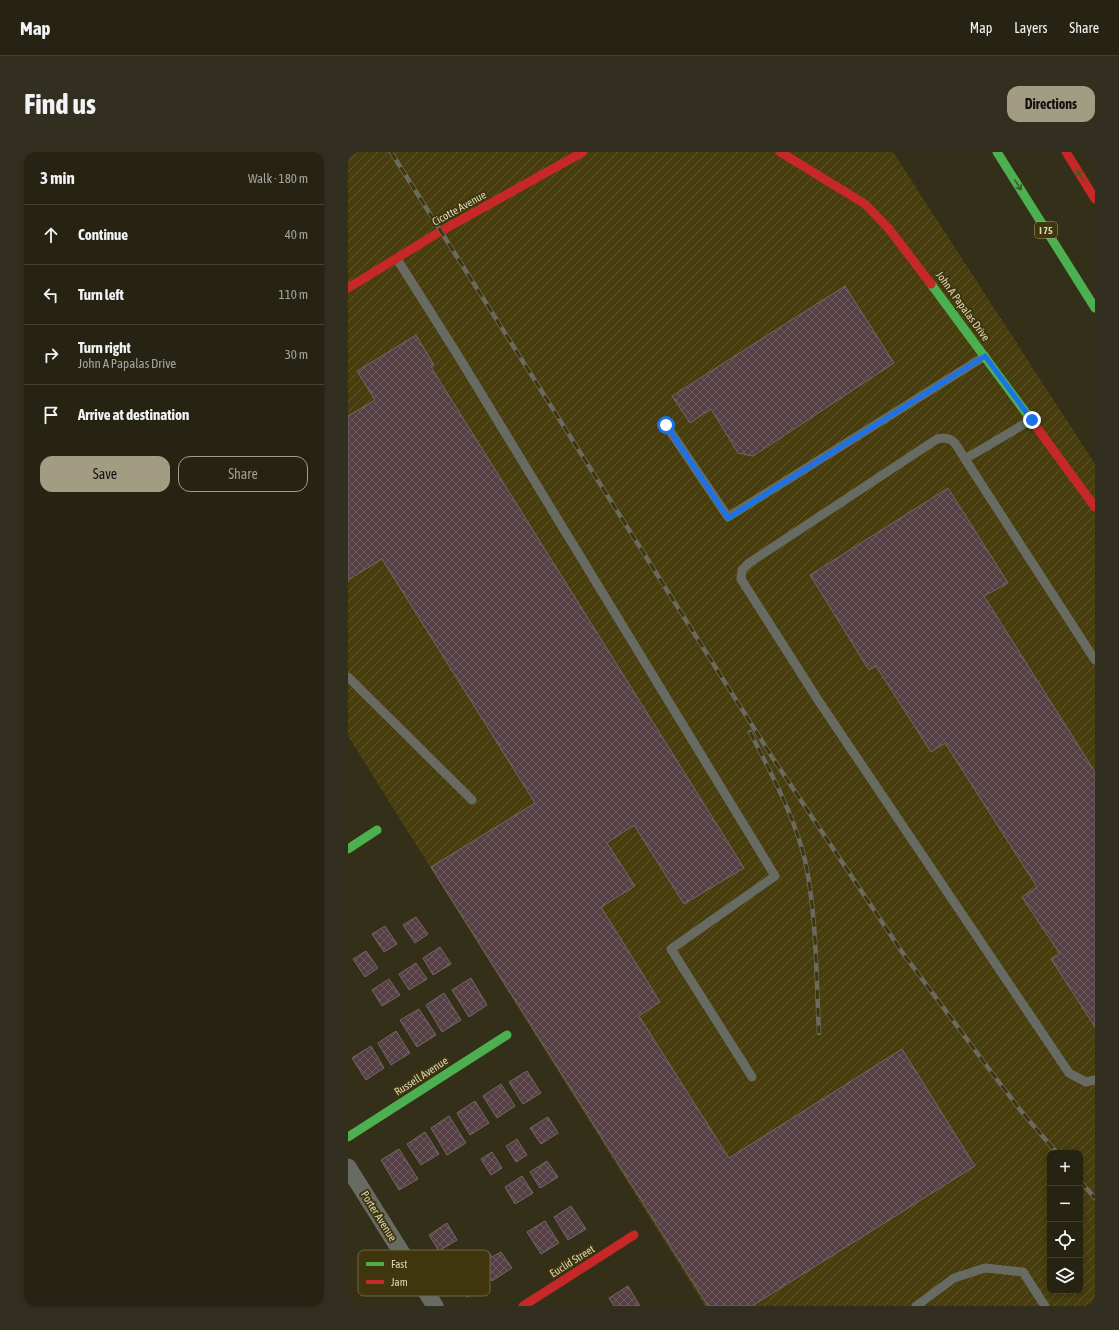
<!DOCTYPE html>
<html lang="en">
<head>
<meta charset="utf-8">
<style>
  :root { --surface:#272312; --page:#332f20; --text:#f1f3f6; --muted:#a4a49f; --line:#434032; --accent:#a29c83 }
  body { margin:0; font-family:"Asap Condensed",sans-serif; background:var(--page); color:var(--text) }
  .controls { position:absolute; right:12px; bottom:12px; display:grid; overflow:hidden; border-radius:8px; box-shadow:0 2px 6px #0003 }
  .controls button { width:36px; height:36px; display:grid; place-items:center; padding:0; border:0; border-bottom:1px solid var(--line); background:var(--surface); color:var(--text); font:20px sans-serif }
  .stop { position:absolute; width:12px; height:12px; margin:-9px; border:3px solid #1a73e8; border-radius:50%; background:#fff }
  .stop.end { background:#1a73e8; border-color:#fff; box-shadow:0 1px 4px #0008 }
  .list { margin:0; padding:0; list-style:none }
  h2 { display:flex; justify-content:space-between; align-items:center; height:52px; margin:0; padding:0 16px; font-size:17px }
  h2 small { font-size:13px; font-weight:400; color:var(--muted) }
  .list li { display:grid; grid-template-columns:26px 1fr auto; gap:12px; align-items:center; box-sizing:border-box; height:60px; padding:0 16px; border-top:1px solid var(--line) }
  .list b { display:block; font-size:15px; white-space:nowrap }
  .list p { margin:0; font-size:13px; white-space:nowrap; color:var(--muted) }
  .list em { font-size:13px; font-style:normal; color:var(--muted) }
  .actions { display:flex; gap:8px; padding:12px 16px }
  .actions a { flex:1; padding:9px 0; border:1px solid var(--accent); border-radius:12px; text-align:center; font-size:14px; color:var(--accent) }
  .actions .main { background:var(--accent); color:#111 }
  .icon { flex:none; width:22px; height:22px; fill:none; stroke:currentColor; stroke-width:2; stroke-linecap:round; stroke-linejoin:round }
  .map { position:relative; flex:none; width:747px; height:1154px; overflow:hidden; border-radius:12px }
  header { display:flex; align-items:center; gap:24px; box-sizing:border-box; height:56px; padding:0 20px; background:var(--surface); border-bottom:1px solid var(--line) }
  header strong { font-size:19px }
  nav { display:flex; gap:22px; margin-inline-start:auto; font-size:14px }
  .intro { display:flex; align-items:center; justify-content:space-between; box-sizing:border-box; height:96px; padding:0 24px }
  h1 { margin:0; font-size:28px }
  .button { padding:10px 18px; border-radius:12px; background:var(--accent); color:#111; font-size:14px; font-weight:700 }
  main { display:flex; gap:24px; padding:0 24px }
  aside { flex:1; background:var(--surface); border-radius:12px; box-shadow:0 2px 6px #0003 }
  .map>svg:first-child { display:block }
  .industrial { fill:url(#industrial-furrows); fill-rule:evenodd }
  .building { fill:url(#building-cross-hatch); stroke:#736864 }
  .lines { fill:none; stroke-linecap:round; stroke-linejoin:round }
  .lane { stroke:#676b62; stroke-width:9 }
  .street { stroke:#676b62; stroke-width:17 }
  .fast { stroke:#4caf50; stroke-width:9 }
  .jam { stroke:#c62828; stroke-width:9 }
  .rail-casing { stroke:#6b6a5e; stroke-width:4.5 }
  .rail { stroke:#3f360d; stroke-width:3; stroke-dasharray:9; stroke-linecap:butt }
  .oneway { stroke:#435a21 }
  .route { stroke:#1a73e8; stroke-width:5 }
  .labels { text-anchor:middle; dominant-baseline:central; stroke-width:4; stroke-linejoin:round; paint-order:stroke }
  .shield { fill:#3f360d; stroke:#aea688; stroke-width:1 }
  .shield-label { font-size:10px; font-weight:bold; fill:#ddd6bc }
  .street-label { font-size:11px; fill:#ddd6bc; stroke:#3f360d }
  .key { fill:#3f360d; stroke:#6e6642; stroke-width:1 }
  .key-label { font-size:11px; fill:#ddd6bc }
</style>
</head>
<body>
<header>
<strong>Map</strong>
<nav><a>Map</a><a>Layers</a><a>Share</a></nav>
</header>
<div class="intro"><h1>Find us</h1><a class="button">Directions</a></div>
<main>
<aside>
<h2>3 min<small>Walk · 180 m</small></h2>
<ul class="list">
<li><svg class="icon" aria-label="ahead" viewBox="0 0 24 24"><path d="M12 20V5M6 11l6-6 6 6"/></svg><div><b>Continue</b></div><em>40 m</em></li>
<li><svg class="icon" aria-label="left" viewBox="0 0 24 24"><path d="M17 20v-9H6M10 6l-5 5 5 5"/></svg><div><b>Turn left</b></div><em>110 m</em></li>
<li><svg class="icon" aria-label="right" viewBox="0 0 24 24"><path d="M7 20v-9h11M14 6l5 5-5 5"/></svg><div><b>Turn right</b><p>John A Papalas Drive</p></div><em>30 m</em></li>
<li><svg class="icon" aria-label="arrive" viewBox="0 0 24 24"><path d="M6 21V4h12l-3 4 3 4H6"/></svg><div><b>Arrive at destination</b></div></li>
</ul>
<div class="actions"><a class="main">Save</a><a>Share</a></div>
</aside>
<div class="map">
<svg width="747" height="1154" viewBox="0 0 747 1154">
  <defs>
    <pattern id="industrial-furrows" width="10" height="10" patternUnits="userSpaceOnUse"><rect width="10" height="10" fill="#473d0f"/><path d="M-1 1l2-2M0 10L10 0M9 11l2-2" fill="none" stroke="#615830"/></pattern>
    <pattern id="building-cross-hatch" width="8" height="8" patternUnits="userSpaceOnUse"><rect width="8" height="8" fill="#553f45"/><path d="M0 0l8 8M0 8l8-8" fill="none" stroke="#6d5a5e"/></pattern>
  </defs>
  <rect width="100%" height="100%" fill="#342f18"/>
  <path class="industrial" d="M0,0H545L747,312V1154H357L0,584ZM702,1001H732V1139H702Z"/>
  <g class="building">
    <path d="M497,134L546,211L405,304L390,301L363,257L342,271L324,244Z"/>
    <path d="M68,183L86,213L83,215L396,716L336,752L286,673L259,691L287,734L253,755L312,850L291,864L381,1006L554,897L627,1014L404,1154H360L83,715L187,651L34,407L0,428V264L27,248L9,219Z"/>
    <path d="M600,336L660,431L636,444L747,620V875L703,807L712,802L674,745L689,735L597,591L583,600L528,514L521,518L462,423Z"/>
    <path d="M68,765L80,782L67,791L55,773Z"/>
    <path d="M37,774L49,792L36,800L24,782Z"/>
    <path d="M92,795L103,812L85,823L75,806Z"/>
    <path d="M18,799L30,816L17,825L5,807Z"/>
    <path d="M68,811L79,827L61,838L51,822Z"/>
    <path d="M123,826L139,853L121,865L104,838Z"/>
    <path d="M41,827L52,843L34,854L24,838Z"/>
    <path d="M96,841L113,868L94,880L78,853Z"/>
    <path d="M71,857L88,883L69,895L52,868Z"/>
    <path d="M48,879L62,901L43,913L30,891Z"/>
    <path d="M23,894L36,916L18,928L4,906Z"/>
    <path d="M179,919L193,941L175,952L161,930Z"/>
    <path d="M153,932L167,954L149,966L135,944Z"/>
    <path d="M127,949L141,971L122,983L109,961Z"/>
    <path d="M101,964L118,991L99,1003L83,976Z"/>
    <path d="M200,965L210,981L193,992L182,976Z"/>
    <path d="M77,980L91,1002L73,1013L59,992Z"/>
    <path d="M169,987L179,1003L168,1010L158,994Z"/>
    <path d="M51,997L70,1027L51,1038L33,1008Z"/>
    <path d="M144,1000L154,1016L143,1023L133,1007Z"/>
    <path d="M199,1009L210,1025L192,1036L182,1020Z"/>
    <path d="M174,1024L185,1041L167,1052L157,1035Z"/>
    <path d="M223,1054L238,1077L220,1088L206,1065Z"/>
    <path d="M197,1069L211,1091L193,1102L179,1080Z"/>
    <path d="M99,1071L109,1088L91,1099L81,1083Z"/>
    <path d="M140,1099L144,1105L153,1100L164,1116L144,1129L130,1106Z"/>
    <path d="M121,1108L137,1134L119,1145L103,1119Z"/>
    <path d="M280,1134L292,1154H266L261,1146Z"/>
  </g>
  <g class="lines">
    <g class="lane">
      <path d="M49,107L109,202L427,724L323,797L404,925"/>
      <path d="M683,268L617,307C608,294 607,283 589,287L401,411L394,418L393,427L470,548L721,921L738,930L747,928"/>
      <path d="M318,273L380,365L637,204"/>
      <path d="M617,307L747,508"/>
      <path d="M0,525L124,648"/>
      <path d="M568,1154L606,1126L637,1116L675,1120L697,1154"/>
    </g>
    <path class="street" d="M0,1015L87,1154"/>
    <g class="fast">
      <path d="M649,0L747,156"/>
      <path d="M583,132L684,269"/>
      <path d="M0,697L29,678"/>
      <path d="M0,985L159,883"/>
    </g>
    <g class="jam">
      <path d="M432,0L517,52L541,77L583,132"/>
      <path d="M718,0L747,47"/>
      <path d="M0,136L93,79L235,0"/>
      <path d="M684,269L747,355"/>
      <path d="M175,1154L286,1083"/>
    </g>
    <g class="rail-casing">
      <g id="rail">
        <path d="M43,0L424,605L554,800L644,921L673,959L709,1001"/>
        <path d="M402,580C423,621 446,663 457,708C469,764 468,824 471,881"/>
        <path d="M732,1029L747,1046"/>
      </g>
    </g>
    <use href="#rail" class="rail"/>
  </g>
  <defs><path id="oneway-shaft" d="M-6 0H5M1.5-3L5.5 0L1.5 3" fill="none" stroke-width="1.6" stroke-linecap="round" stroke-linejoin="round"/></defs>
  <g class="oneway">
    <use href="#oneway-shaft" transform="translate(732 23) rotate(-122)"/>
    <use href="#oneway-shaft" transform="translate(670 33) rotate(58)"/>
  </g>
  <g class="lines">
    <path class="route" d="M318,273L380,366L637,204L684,268"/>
  </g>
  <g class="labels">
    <rect class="shield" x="687" y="70" width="22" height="16" rx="3"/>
    <g class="shield-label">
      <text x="698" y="78">I 75</text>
    </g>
    <g class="street-label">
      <text transform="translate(111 56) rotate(-29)">Cicotte Avenue</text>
      <text transform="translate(615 154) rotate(54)">John A Papalas Drive</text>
      <text transform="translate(73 924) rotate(-33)">Russell Avenue</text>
      <text transform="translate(31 1064) rotate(58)">Porter Avenue</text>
      <text transform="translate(224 1109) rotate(-32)">Euclid Street</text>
    </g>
  </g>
  <rect x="10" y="1098" width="132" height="46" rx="6" class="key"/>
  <rect x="18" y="1110" width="18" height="4" fill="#4caf50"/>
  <rect x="18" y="1128" width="18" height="4" fill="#c62828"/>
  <g class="key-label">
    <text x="43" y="1116">Fast</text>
    <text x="43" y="1134">Jam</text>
  </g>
</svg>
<div class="controls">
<button>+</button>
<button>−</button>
<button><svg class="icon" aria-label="locate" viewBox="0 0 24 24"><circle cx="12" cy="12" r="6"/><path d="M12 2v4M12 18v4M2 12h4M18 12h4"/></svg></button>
<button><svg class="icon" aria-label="layers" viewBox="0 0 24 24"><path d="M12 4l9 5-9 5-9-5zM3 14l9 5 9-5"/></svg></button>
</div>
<div class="stop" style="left:318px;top:273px"></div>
<div class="stop end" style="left:684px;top:268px"></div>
</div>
</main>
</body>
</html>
